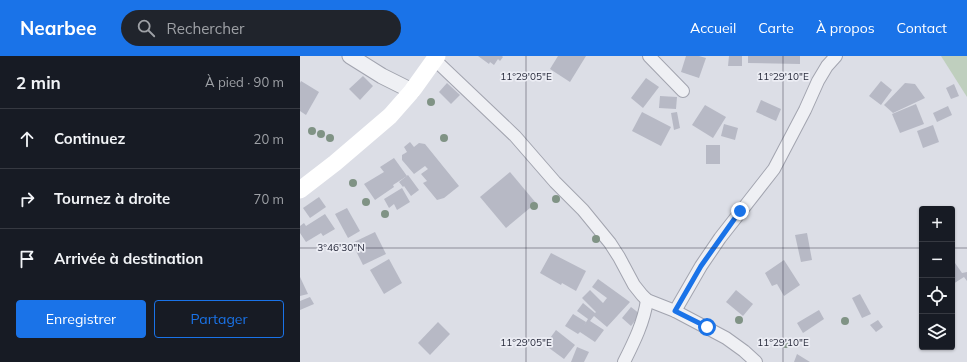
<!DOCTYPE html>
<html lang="fr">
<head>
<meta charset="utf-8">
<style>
  :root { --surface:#171b24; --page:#20242c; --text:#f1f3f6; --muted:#9ea1a6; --line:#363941; --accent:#1a73e8 }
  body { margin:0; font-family:Mulish,sans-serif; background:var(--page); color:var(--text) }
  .controls { position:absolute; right:12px; bottom:12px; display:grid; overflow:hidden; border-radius:4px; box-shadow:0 1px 3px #0004 }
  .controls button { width:36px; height:36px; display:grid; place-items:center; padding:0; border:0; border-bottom:1px solid var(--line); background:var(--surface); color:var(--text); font:20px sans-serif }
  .stop { position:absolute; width:12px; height:12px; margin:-9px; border:3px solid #1a73e8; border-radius:50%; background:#fff }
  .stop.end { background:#1a73e8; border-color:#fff; box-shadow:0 1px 4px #0008 }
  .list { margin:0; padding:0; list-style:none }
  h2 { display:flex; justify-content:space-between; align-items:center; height:52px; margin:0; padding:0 16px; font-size:17px }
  h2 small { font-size:13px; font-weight:400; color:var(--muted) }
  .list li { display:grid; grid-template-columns:26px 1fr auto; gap:12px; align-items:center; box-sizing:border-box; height:60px; padding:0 16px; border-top:1px solid var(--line) }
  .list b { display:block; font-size:15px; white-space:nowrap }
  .list em { font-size:13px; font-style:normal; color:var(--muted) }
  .actions { display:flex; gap:8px; padding:12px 16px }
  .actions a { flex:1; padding:9px 0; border:1px solid var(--accent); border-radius:4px; text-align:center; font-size:14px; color:var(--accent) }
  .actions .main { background:var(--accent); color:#fff }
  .icon { flex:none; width:22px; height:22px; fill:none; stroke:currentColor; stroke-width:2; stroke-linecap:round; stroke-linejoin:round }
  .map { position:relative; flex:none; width:667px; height:306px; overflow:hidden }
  header { display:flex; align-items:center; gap:24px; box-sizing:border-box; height:56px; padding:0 20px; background:var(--accent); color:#fff }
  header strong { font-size:19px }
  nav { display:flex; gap:22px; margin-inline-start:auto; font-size:14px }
  .search { width:280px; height:36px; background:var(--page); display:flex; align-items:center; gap:10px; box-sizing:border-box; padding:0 14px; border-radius:22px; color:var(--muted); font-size:15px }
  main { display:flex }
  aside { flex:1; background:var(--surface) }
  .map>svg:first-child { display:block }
  .green { fill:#bfcfbe }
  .building { fill:#b7b9c5 }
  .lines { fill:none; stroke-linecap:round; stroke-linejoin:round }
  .minor-casing { stroke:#a2a4af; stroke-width:14 }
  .tertiary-casing { stroke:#a2a4af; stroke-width:17 }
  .minor { stroke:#eff0f4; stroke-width:12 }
  .tertiary { stroke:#eff0f4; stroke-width:15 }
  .secondary { stroke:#fff; stroke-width:17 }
  .tree { fill:#809385 }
  .route { stroke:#1a73e8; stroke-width:5 }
  .ticks { fill:none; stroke:#272a3b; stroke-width:1; stroke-opacity:0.45 }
  .ticks-label { font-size:10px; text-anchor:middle; fill:#272a3b; stroke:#ecedf4; stroke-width:3.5; stroke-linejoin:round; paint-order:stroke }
</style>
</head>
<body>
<header>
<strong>Nearbee</strong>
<div class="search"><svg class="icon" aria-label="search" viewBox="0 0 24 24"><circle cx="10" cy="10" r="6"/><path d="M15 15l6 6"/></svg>Rechercher</div>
<nav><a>Accueil</a><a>Carte</a><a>À propos</a><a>Contact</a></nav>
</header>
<main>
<aside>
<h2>2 min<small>À pied · 90 m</small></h2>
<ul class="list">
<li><svg class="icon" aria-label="ahead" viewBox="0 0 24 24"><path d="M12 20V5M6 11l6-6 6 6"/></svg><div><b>Continuez</b></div><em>20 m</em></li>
<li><svg class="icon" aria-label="right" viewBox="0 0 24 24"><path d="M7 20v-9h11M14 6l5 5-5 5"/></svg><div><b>Tournez à droite</b></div><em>70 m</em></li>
<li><svg class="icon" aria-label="arrive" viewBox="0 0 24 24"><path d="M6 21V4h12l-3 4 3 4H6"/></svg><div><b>Arrivée à destination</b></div></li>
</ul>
<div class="actions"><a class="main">Enregistrer</a><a>Partager</a></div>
</aside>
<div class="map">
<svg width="667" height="306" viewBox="0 0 667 306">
  <rect width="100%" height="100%" fill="#dcdee6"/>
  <path class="green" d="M641,0H667V41Z"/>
  <g class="building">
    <path d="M178,0H202L203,1L200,5L198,3L194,9L190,6L189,8Z"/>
    <path d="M258,0H286L270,26L250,13Z"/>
    <path d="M386,0H399L406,2L399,22L381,16Z"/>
    <path d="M429,0H442V10H428Z"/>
    <path d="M448,0H500V8L448,7Z"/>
    <path d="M63,20L73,30L60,44L49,33Z"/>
    <path d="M346,22L359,31L343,52L331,42Z"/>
    <path d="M1,25L19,36L6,59L0,55V27Z"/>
    <path d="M581,25L592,34L581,49L569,40Z"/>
    <path d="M147,27L160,39L151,48L139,36Z"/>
    <path d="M605,27L615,28L625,42L593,57L584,49Z"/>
    <path d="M654,28L659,40L651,43L646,32Z"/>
    <path d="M360,40L377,41L376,53L359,52Z"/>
    <path d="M461,44L481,53L476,65L456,56Z"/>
    <path d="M616,48L624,68L600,77L592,58Z"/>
    <path d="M405,49L426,61L413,82L392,69Z"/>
    <path d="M648,50L652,59L637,66L633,57Z"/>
    <path d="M342,56L371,71L361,90L332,75Z"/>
    <path d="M377,56L380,72L374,74L371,57Z"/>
    <path d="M424,68L438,72L435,84L421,80Z"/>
    <path d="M633,69L639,86L623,92L617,75Z"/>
    <path d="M110,86L114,91L119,87L125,88L159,130L144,142L137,144L123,127L127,125L121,118L128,113L125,110L114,118L102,104V99L107,96L104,91Z"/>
    <rect x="406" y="89" width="14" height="19"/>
    <path d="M94,102L107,120L93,129L94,131L75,144L64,128L84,116L80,111Z"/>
    <path d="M210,116L236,147L206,172L180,141Z"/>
    <path d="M108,119L119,134L111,140L104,130L103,131L99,126Z"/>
    <path d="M102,132L110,146L97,154L94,148L89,152L84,143Z"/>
    <path d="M19,141L26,151L10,162L3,152Z"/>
    <path d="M47,152L60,175L48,182L35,158Z"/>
    <path d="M25,158L35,173L23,180L21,177L6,186L0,177V170L4,167L6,170Z"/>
    <path d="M75,176L86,198L63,209L52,187Z"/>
    <path d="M507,177L512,204L501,206L495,179Z"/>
    <path d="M251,197L286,215L276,235L262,227L261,229L240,217Z"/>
    <path d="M89,203L102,227L84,238L70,214Z"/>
    <path d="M484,204L500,229L484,240L477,228L472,230L465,217Z"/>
    <path d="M655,207L662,217L667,216V225L664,221L653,228L652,209Z"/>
    <path d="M0,221L8,238L0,240Z"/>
    <path d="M298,223L330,246L307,271L294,260L290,265L304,274L295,286L280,276L278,278L265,270L273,258L286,266L283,271L288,263L277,255L283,247L295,257L296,256L282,242L290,234L303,247L307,242L292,231Z"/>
    <path d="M436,234L453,248L443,260L426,246Z"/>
    <path d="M560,238L571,258L562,262L552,242Z"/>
    <path d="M10,241L14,248L0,254V245Z"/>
    <path d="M331,251L340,258L331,270L322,262Z"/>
    <path d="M519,254L524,263L503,277L497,267Z"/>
    <path d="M578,264L583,271L576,276L570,269Z"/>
    <path d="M138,266L150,278L130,299L118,287Z"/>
    <path d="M256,274L275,289L264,303L245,289Z"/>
    <path d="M277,291L289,296L284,306H271Z"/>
    <path d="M497,298L510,306H494Z"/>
  </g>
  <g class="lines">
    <g class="minor-casing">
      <g id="minor">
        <path d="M349,0L383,35"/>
        <path d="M135,4L215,80L255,126L283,154L310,187L319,201L334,229L342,239L347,244L375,255L426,282L444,295L456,306"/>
        <path d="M375,255L401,210L420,182L474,113L505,54L518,25L527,10L536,0"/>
        <path d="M324,306C334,286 344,266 347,244"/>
      </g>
    </g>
    <g class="tertiary-casing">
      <path id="tertiary" d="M50,0L82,20L112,35"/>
    </g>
    <use href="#minor" class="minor"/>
    <use href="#tertiary" class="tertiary"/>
    <path class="secondary" d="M0,134L35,107L90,60L112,35L137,0"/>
  </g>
  <g class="tree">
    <circle cx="131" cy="46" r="4"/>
    <circle cx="12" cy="75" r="4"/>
    <circle cx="21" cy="78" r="4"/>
    <circle cx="30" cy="82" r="4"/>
    <circle cx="144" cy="82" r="4"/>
    <circle cx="53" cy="127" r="4"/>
    <circle cx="256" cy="143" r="4"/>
    <circle cx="66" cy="146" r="4"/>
    <circle cx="234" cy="150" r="4"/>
    <circle cx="85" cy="158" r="4"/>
    <circle cx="296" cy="183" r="4"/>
    <circle cx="439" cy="264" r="4"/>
    <circle cx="545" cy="265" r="4"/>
    <circle cx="486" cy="288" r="4"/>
  </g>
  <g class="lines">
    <path class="route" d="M407,271L375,255L401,210L440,155"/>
  </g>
  <path class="ticks" d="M226,0V306M483,0V306M0,192H622M652,192H667"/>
  <g class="ticks-label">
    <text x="226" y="24">11°29'05"E</text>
    <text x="483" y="24">11°29'10"E</text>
    <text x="41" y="195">3°46'30"N</text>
    <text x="226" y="290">11°29'05"E</text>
    <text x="483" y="290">11°29'10"E</text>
  </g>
</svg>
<div class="controls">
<button>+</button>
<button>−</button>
<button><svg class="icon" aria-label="locate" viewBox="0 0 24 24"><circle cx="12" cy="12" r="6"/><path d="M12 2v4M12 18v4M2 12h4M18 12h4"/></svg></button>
<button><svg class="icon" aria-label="layers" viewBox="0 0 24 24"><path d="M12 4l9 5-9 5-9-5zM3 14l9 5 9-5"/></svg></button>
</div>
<div class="stop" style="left:407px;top:271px"></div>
<div class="stop end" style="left:440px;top:155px"></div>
</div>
</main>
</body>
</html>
